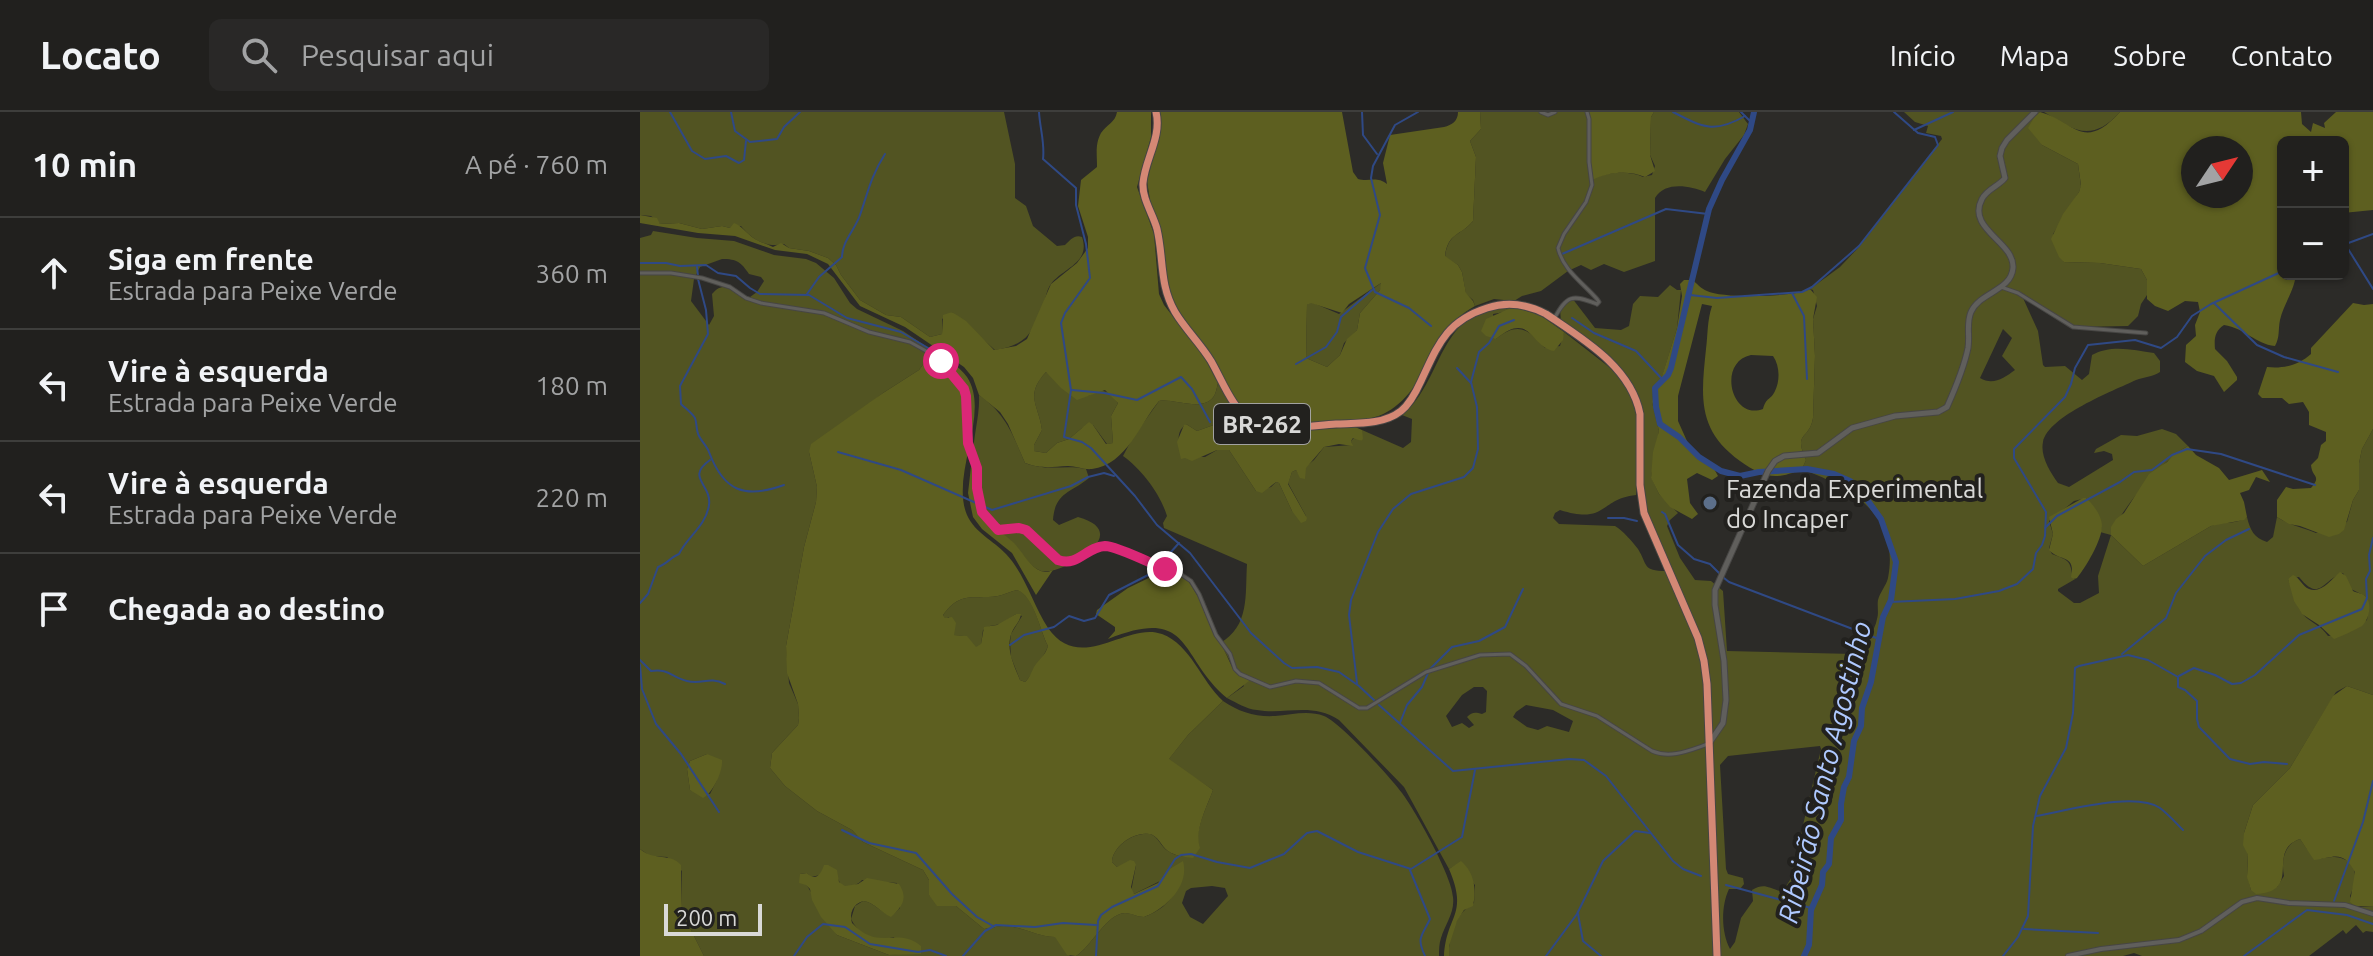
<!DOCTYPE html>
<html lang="pt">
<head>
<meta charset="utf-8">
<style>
  :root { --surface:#21201e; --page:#292827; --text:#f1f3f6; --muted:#a2a3a4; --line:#3e3e3c }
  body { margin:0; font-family:Ubuntu,sans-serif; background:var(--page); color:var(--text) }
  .controls { position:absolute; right:24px; top:24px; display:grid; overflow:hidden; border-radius:12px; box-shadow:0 2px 6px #0004 }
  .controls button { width:72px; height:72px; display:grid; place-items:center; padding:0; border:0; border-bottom:2px solid var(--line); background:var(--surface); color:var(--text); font:40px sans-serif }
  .compass { position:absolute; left:1541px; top:24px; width:72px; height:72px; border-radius:50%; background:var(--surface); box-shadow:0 2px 6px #0004; rotate:55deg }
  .scale { position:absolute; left:24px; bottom:20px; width:98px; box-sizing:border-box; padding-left:8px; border:4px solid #d9d9d7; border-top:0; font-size:22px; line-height:28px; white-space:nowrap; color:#d9d9d7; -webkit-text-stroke:6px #22211e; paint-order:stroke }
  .stop { position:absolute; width:24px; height:24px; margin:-18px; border:6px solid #db2777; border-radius:50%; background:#fff }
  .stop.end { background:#db2777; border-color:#fff; box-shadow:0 2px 8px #0008 }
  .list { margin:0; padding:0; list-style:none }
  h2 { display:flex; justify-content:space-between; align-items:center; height:104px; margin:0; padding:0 32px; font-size:34px }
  h2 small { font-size:26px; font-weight:400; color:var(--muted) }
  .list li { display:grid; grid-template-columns:52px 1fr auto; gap:24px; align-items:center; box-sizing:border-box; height:112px; padding:0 32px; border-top:2px solid var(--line) }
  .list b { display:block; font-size:30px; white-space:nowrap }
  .list p { margin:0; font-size:26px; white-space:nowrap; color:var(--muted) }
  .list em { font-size:26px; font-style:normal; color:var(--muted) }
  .icon { flex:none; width:44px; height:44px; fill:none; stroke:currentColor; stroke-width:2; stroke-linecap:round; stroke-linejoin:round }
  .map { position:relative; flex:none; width:1733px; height:844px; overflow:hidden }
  header { display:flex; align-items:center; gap:48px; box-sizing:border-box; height:112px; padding:0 40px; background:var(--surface); border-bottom:2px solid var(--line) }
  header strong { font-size:38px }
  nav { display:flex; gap:44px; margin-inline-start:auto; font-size:28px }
  .search { width:560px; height:72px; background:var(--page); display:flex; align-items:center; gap:20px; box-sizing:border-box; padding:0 28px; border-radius:12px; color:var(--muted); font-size:30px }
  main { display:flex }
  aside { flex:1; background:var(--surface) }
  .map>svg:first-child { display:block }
  .green { fill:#525422; fill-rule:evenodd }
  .forest { fill:#5d5f20; fill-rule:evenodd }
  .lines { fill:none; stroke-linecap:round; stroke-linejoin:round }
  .stream { stroke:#2f4985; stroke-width:2 }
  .river { stroke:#2f4985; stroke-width:6 }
  .minor-casing { stroke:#474644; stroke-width:5 }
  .tertiary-casing { stroke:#474644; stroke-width:6 }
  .secondary-casing { stroke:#474644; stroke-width:7 }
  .trunk-casing { stroke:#474644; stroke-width:9 }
  .minor { stroke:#605f5c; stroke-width:3 }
  .tertiary { stroke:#605f5c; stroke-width:4 }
  .secondary { stroke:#605f5c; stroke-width:5 }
  .trunk { stroke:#d48875; stroke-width:7 }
  .route { stroke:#db2777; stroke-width:10 }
  .service-dot { fill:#5c6f8a; stroke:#22211e; stroke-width:3 }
  .labels { text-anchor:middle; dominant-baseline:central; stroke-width:8; stroke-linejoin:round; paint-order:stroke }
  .shield { fill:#22211e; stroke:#a2a2a0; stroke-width:2 }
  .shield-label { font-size:24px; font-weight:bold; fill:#d9d9d7 }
  .poi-label { font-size:26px; fill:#d9d9d7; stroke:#22211e; text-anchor:start }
  .water-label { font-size:28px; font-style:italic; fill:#afc9ff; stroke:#22211e }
</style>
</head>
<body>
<header>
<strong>Locato</strong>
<div class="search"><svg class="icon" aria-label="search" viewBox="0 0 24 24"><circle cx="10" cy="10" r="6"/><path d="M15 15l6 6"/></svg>Pesquisar aqui</div>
<nav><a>Início</a><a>Mapa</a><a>Sobre</a><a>Contato</a></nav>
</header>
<main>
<aside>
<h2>10 min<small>A pé · 760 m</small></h2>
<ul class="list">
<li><svg class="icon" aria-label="ahead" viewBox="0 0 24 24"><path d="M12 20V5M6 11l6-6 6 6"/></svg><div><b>Siga em frente</b><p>Estrada para Peixe Verde</p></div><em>360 m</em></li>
<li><svg class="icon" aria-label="left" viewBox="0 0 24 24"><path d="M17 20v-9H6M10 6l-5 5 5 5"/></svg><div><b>Vire à esquerda</b><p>Estrada para Peixe Verde</p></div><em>180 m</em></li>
<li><svg class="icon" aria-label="left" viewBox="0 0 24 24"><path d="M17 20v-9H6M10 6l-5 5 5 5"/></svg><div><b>Vire à esquerda</b><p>Estrada para Peixe Verde</p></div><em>220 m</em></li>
<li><svg class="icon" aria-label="arrive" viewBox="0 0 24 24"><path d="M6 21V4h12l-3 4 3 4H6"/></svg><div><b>Chegada ao destino</b></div></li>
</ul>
</aside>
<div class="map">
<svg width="1733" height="844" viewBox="0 0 1733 844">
  <rect width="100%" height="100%" fill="#2c2b28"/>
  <g class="green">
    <path d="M0,0H364L375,52V86L386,94L393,114L417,134L425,133C430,128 435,122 442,125C451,151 423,156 411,172C407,177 406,185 404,190C395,219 386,234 355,238L312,200L302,207V222L290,225L261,205L246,203L220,188L201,163L196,153L188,146L169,139L149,136L144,132C127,136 112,128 101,114L90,116L82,114L62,117L39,111L20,112L11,104L0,103Z"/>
    <path d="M840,0H947L957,65C970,60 991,59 1003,65L1012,63L1015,54L1010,43L1011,5L1014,0H1099L1108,12L1104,23L1085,47L1065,80C1050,74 1025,69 1015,86V149L984,160L964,152L951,158L941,153L928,159L901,179L882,184L874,189L854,187L835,194L833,188L826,182L822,160L818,153L805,145C808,120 821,124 833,109L836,45L830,29L841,17Z"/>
    <path d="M1264,0H1400L1395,4L1402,33L1438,52L1441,74L1439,80L1413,122L1424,150L1460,151L1501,157L1507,168V183L1501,192L1498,204L1488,214L1435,215L1383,186L1398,219L1403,253L1405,255L1425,254L1442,268L1449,262L1452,243C1471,232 1494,238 1514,241L1520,249V260C1512,265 1504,265 1496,268C1473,279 1408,304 1403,330C1400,344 1410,360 1418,371L1429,375L1473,348L1472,342L1464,339L1454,341L1456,337L1481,323L1497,324L1522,317L1536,322L1548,334C1525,345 1479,399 1471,423L1460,420L1462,415L1446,386L1434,389L1409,409L1413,422L1409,436L1412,442C1430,449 1430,448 1433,467L1437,466L1418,477V479L1434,491H1440L1459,481L1458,464L1471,423L1503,454L1571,414C1583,409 1597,413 1607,405C1610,418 1614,426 1627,430L1633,425L1637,405C1649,413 1662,415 1676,421L1707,410L1713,388L1719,378V351L1722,337L1733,317V583L1707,574L1696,580L1650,656L1613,693L1604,721L1608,743L1607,762L1611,778L1637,775L1644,764C1641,749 1644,732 1660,727L1667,737L1681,747C1695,742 1716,746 1715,765C1715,771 1712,779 1710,784L1715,795L1733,794V820L1726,819L1723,821L1716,813L1706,822L1703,818L1669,844H1502L1494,841L1483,844H1079L1068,557L1007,407L1001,380L1002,306L999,287L995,277L990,269L921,211L920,196L932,186L955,216L981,218L989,214L993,192L1000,184L1018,185L1030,173L1037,178H1041L1037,216L1021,268L1013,280L1012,290L1019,319L1011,365L1019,382L1038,401L1030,408L1027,414L1040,446L1055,468L1071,469L1083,479L1087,539L1214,542C1223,533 1235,520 1237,507C1239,501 1237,494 1238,488C1240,480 1246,474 1248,466C1260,403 1212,376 1162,357L1166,348C1153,319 1169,329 1173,306L1175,244L1173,207L1177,194L1173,178L1170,177L1200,155L1219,135L1302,27L1301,24L1286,21L1288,14L1275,10ZM1363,217L1372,226L1362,244L1375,258C1364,266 1353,274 1340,266ZM1703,461L1711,477L1725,484L1729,494L1727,508L1704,522L1688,524C1682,515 1676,513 1668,507C1655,497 1654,481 1648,467L1659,465C1680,491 1682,468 1703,461ZM1180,634L1181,637L1150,768L1144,777L1140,779C1127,775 1124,771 1112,778L1113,789L1101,806L1095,830L1090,837C1081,820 1081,794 1089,777H1100L1104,772L1103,766L1088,762L1086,757L1080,653L1088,644Z"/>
    <path d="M1404,0H1480C1452,31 1434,19 1404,0Z"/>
    <path d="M13,119L57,126L94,129L134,143L166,147L176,151L194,166L210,191L217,197L263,219L293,239L279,258L243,281L169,340L177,375L176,390L164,435L146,534L149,571L158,592L159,606L158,613L132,641L130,656L145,674L177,699L212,718L223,730L283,758L289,768V783L308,793L316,794L344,817C351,816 357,814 364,814C382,814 398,825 416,825L430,844H64L42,800V759L27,745L10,744L0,737V126L11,123ZM82,147C97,147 101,150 109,162L121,165L124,169L117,180L110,185C93,181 86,166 72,182L74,204L69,213L51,189L54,167L60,155ZM67,642L77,668L70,682L50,678L47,657L50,649ZM167,761L171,765L180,763L197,765L201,773C208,776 217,774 222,768L257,771L260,796L251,804C240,800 234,790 223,789L215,794L211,807C219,824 236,830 254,825L258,842L249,843L197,823L160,762Z"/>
    <path d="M741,171L742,174L740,178L720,201L717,218L704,231L700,243L687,255L666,246L667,193L671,190L699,202Z"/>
    <path d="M873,195L864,200L853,202L856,227C877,210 888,216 905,236L920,234L924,220L969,255L983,269L990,283L997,303L996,383C959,387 967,413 920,398L915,401L913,406L919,412L975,414C983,419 992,429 998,437C1008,453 1002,459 1026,459L1054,525L1063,558L1067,613L1074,844H809C808,824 816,801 834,791L835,773L816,753L809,757L764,675L699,608C672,590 646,603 617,598C606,597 597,591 587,586L604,574L580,531C610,514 605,483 607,452L524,416L523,411L527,404C520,381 501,357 483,344L492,327L519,289C534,286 563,301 574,284C576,281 577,275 578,271L592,295L610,312L582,310L557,319L546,312C534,322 539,333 545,345H565L577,338H589L616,379L631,375L636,370L639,371L652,399L666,404L648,371L652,360L656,358L658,361L674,348L684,335L712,333L711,329L715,325L721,329L722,318L763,336L771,330L772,307L762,303C799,274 798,212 848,197C855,194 865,195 873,195ZM834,575H843L847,579L846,600L842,602C835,600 832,600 827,605L834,613L829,616L822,611L812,615L806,604L822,583ZM886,593L913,598L933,609L929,620L907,614L898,618L887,615L873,605L876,600Z"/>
    <path d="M406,260L448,284L460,278L470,281L478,291L471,304L473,331L467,332L453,313L442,316L429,327L417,331L406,341L394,339V333L402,318C399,293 384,284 406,260Z"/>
    <path d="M339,283C366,302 373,323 385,351C408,360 424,352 446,357L449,366C431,381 415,380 413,408L419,413L438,405C499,422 416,465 401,459C389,455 380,437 371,429C359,418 340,411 337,394C336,388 337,382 337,376C336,365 332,355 333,345C333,324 340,304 339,283Z"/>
    <path d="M377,478C394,483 400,519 408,534C406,541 390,566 385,570L380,568L371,545L370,530L371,522L382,504L376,502L361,512L350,514L343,518L341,533L335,536L324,524L314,523L309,505L305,507L303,503C321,478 333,488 358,484C364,483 371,479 377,478Z"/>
    <path d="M583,589C599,600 615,605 635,604C651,603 668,598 684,604C701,611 750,665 762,681C776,700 812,764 813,785C815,801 805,812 801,826C799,832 799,838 799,844H436C452,834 466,802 485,801C492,801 497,805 504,805C519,799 529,792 537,777L522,768L494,782L491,780L496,753L477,755L472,750C472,735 494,719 510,722C518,724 521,735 528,739C533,743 541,744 547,745L559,736C554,718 567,695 573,678L528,648L548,623ZM572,774L585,776L588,784L563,812L550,805L542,791L546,779L551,776Z"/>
  </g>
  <g class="forest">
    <path d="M477,0H511V25L497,75L514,122L519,182L524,193L563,243L578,271C577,275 576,281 574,284C563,301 534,286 519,289C499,313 487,352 452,357C444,358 436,354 428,354C411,355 401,357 385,351L368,312L360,300L339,283L333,266L324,255L265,215L220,194L188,152L167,142L135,138L95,124L58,121L0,111V103L17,106L20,112L39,111L62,117L82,114L90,116L94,111C102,114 107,122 115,127C120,130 127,132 133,135L141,131L149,136L169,139L188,146L196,153L201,163L220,188L246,203L261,205L290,225L302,222L303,203L312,200L326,209L354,238L376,234L387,227L411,172L437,151L448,136V125L438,94L441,68L457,55C457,42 455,32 461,21C467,12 475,11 477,0ZM406,260L421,276L437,288L465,278L478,291L471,304L473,331L466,332L453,313L449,310L429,327L417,331L406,341L394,339V333L402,318C399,293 384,284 406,260Z"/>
    <path d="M518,0H702L713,60L718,67C729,70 737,64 747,72L743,51L750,23L804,15C812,13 818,9 818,0H840L841,17L830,29L836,45L833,109C821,124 808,120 805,144L818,153L822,160L826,181L833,189L835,194C807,210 800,228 786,255C776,275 758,299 735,305C707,313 660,310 630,312L624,311L603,299L527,180L523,130L510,88L507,69L520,17ZM741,171L740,178L720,201L717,218L707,227L700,243L687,255L666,246L667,193L671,191L702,201L709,192Z"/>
    <path d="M947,0H1014L1011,5L1010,43L1015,59L1005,65C990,58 967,60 952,68Z"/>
    <path d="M1400,0C1434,9 1443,41 1480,0H1661L1662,12L1671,20L1673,11L1685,16L1684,11L1696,0H1733V98L1703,101V30H1643V162H1656C1654,180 1644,191 1640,208C1638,218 1640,225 1635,234C1615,232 1605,216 1584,213C1575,219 1574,226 1575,237L1587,249L1597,265V268L1584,280L1574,264L1557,259L1545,250L1546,233L1556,224L1555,213L1560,200L1558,190L1545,189L1528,199L1515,194L1507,187V168L1501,157L1460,151L1424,150L1419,145L1411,127L1423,102L1439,80L1441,73L1438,52L1402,33L1388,16L1395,4ZM1553,36H1601V84H1553Z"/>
    <path d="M1044,168H1052C1057,171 1061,177 1067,179C1083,187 1156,185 1170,177L1177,185L1173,207L1175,244L1173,306C1169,329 1153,319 1166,348L1162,357C1135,369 1123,365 1100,349C1057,318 1061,285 1066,237C1068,222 1067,209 1072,194L1062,192L1038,284V309L1051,338L1072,353L1078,364L1072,368L1057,361L1047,367L1050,391L1058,402L1052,407L1030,395L1019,382L1011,366L1013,340L1019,319L1012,290L1013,280L1021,267L1037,216L1042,184L1040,172ZM1111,243L1133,244C1140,254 1140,269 1135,279C1131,288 1126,285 1123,297C1091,309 1077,250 1111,243Z"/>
    <path d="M1713,191L1724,193L1733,192V317L1722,337L1719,351V378L1713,388L1704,418L1699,422L1689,425L1660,414L1649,412L1637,405V388L1646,375L1653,377L1671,376C1682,363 1672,366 1671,353L1678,346L1681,333L1686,329V320L1669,313V300L1663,290L1649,292L1642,286H1622L1618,282L1627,255C1643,257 1659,253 1671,242V236Z"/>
    <path d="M873,195L900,203L924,220L923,228L914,239C890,235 891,198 856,227L846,224L841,219L846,207Z"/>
    <path d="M293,239C305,246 319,254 327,265C351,301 310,363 327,403C335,421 353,428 366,442C385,462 393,493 408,516C441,563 486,509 522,522C551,533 561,569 583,589L548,623L529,647L573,678C567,695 554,718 560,736L553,746C545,745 535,744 528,739C521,734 518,723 509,722C494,719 472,735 472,750L477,755L490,748L494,749L496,753L491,775L494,782L518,771L528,758L543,749C550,774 525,797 504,805C497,805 491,801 485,801C466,802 452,834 436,844L427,843L415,825C398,825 382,814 364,814C357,814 351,816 344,817L316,794H297L289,783V768L283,758L223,730L212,718L177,699L145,674L130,656L132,641L158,613L159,606L158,592L147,561L146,534L164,435L176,390L177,375L169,340L171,332L243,281L279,258ZM377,478C394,484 400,519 408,534C405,544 399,547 394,555C391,561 390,565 385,570L380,568C374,553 365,536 372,520C375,513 380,510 381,502H376L357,513L344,515L341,532L336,535L327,524L314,523L316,511L312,505L305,506L303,503C321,478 333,488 358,484C364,483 371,479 377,478Z"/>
    <path d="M582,310L610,312L634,320L715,315L722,318L723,327L721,329L713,326L711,329L713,334L699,332L684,335L666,356L665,367L660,366L656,358L652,360L648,372L667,406L666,409L661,411L652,399L639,371L636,370L622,381L616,379L589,338H577L552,349L545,346L541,347L537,330L544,313L546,312L557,319Z"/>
    <path d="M1548,334L1556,343L1579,356L1589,368L1622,358L1630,370L1616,365L1609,378L1600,381L1604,390L1607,405L1604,408L1571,414L1503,454L1471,423V415L1476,407L1484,401L1509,362L1527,350L1534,342Z"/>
    <path d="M332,346L335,351L337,396C346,413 361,418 374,431C382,439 390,455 401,459C407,461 408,460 413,458L396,483L372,441L342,417L333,405L328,381Z"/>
    <path d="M1443,386H1446C1453,392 1462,404 1462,414C1462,428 1446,455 1437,466L1433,467L1431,465C1436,442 1420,450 1409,438L1413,422L1409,405Z"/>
    <path d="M521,457L540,463L549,470L563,493L593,557L607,566L609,569L587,586C538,545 553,493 468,527L475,519V515L456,502L457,498L488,476L517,462Z"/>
    <path d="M1700,460L1706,464L1713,479C1717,481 1722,481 1725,484C1733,491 1729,508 1722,514C1719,516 1698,526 1694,527L1679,513L1662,502L1654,489L1648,467L1653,463C1660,466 1662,474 1669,477C1681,482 1692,467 1700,460Z"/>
    <path d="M1707,574L1733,583V794H1715L1710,790L1715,760C1702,737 1694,746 1674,748L1660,727C1625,739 1664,779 1616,782L1611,778L1607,765L1608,743L1603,733L1604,721L1613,693L1650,656L1693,584Z"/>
    <path d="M67,642L82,648C83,659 73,681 63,686L50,678L47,657L50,649Z"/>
    <path d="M0,737C16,750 29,740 41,753L42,800L64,844H0Z"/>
    <path d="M821,749C834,760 837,777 833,794L824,798L817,809L809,834V844H804C806,803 829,804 809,757Z"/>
    <path d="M184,753H188L197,758L199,770L205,774L218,772L227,766L259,772C268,786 263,794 251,805C240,800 234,790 223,789C213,792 209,801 212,811C239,840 256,814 281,834V842L249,843L197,823L181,805L172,788L170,777L166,773L159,771L160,762L167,761C176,770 181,762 184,753Z"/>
  </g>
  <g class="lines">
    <g class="stream">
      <path d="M30,0L52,39L65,47L86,44L99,51L104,48L106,29"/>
      <path d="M91,0L95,19L110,30L137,27L144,15L160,0"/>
      <path d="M399,0C400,17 405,31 403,47L436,76V93L446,132L450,166L425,201L421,211L431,278L424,325L442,330L451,336L495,384L517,413L550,441L611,521L644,551L652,556L677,555L699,560L719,574L735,589"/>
      <path d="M722,0L723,23L737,42"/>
      <path d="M778,0L755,13L733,54L731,66L740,103L725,156L735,180L769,196L791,214"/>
      <path d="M1033,0C1062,15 1074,22 1105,4"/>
      <path d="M1101,0L1112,11"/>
      <path d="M1274,18L1313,0"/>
      <path d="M1705,132L1733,177"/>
      <path d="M1703,133L1733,122"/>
      <path d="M922,142L1026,97L1068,102"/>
      <path d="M0,151H26L40,154L66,153L78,161L96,164L110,176L120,182L169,183L207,206L261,220L300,243"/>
      <path d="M57,155L58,164"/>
      <path d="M58,167L66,198L68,222L40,274L41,292C45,296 52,301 55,306C57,311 56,319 59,324C62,330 67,334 69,340C84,380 105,387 144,373"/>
      <path d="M1152,181L1164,204L1167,267"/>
      <path d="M167,182L179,165L202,145C202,129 215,118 220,103C228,80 231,64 245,42"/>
      <path d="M1050,183L1077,186L1162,180L1172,175L1219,134L1298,33L1295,25L1278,21L1254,0"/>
      <path d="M1574,191L1617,233L1644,245L1698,260"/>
      <path d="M932,206L954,221L996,239L1023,268"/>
      <path d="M656,252L686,235L697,220L701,205L732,178"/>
      <path d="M817,256L831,271"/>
      <path d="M432,278L464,281L497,288L541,265L552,277L570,310"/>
      <path d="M198,340L261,358L352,398L431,374L448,365L464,361L474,364"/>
      <path d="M1022,400L1025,402L1038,433L1054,447L1070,452L1079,461"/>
      <path d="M968,406H984L997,409"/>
      <path d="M1405,416L1417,404L1480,370L1494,360L1512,358L1532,343L1547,337L1581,342L1675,373"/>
      <path d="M1084,466L1089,470L1239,527"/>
      <path d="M1250,490L1315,487L1359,479L1377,472L1393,457L1396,441L1402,433L1405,424L1406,400L1374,346V337L1425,285L1431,272L1435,256L1448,233L1495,228L1521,236L1537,225L1552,204L1571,192L1643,159"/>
      <path d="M0,491L8,482L18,455C27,452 31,445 39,442C47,425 66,414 69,393C72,372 45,366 70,348"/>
      <path d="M370,533L384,523L414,515L429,504L444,509L455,506L469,483L512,461L539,431"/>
      <path d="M1482,542L1526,506L1536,481L1565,444L1586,428L1609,417"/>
      <path d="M0,548L11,559C29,556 32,566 47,569C62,573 69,564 85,572"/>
      <path d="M0,553L2,577L16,612L41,642L79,700"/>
      <path d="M790,557L812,535L839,529L865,515L883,477"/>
      <path d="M1539,564L1554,556L1575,563L1592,572L1601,571L1615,563L1659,523L1722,497L1727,486L1726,467L1730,459L1729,443L1733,426"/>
      <path d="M1538,565V575L1545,578L1557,589V607L1559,615L1590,647L1610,652L1624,650L1647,652"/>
      <path d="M717,571L709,503L711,488L738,420L753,397L771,382L824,365L833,356L838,337L837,295L831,270L839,240L849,231L859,214L874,208"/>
      <path d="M739,593L813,659L929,647L944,648L966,664L1033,749L1043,757L1061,764"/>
      <path d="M760,611L767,593L782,575L788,561"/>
      <path d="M1396,704C1426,699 1495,679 1520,696C1528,702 1536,711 1543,718"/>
      <path d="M202,718L229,731L276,741L312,782L337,805L353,814"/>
      <path d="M770,758L790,807C782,824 776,825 785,844"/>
      <path d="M1086,773L1171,796"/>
      <path d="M1694,789L1723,710L1733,669"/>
      <path d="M938,802L943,829L961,844"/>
      <path d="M1384,817L1458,821"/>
      <path d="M154,844L167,825L183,812L205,815L230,832L278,840L290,838L306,844"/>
      <path d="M323,844L345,819L356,813L395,815L423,811L456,813"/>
      <path d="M456,844L458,809L461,803L472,795L518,774L535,747L541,743L551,742L577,750L610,756L644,742L667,721L677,719L718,740L771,757L822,725L835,658"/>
      <path d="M906,844L937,802L963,749L995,719L1010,721"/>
      <path d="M1363,844L1378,825L1388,804L1393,714L1400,684L1426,636L1433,601L1435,556L1439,554L1488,543L1508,548L1538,565"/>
      <path d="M1604,844L1667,798L1707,803L1733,812"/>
    </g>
    <path class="river" d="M1114,0L1110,18L1082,68L1069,97L1031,256L1028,263L1015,276L1016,295L1020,312L1039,325L1059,345L1081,359L1100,364L1119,360L1167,357L1194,362L1210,369L1218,375L1241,407L1256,450L1251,488L1243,505L1231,570L1222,596L1221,614L1214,629L1209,665L1204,675L1201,692V708L1191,726L1189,752L1183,760L1182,773L1171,798L1169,833L1164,844"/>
    <g class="minor-casing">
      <g id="minor">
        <path d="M901,0L908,3L915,0"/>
        <path d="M947,0L949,7V50L952,73L946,90L924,122L918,136C923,158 942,170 957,187L959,190L957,192"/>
        <path d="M0,161H31L62,166L90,175L106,186L121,191L184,201L229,220L270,230L297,245L325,280L328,331L337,356L339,387L342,400L358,418L383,416L418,448C438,454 450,435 471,435L539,461L551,469L559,482L576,523L590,542L595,557L600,562L630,575L656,569L679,571L719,596H727L786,560L840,543L870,542L886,554L921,592L957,604L1012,639C1031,647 1050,638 1068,632"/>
        <path d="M1361,175L1378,181L1433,215L1506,221"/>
        <path d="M914,207C927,183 932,182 957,192"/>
      </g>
    </g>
    <g class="tertiary-casing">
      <path id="tertiary" d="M1428,844L1461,837L1539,828L1561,819L1602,790L1617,786L1649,791L1705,793L1733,802"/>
    </g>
    <g class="secondary-casing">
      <path id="secondary" d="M1070,630L1083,611L1086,588L1084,549L1075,493V478L1128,359L1135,349L1144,344L1178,341L1212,316L1255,304L1298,300L1307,295C1315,277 1324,256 1328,236C1330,224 1326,211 1331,200C1340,180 1371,179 1373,156C1375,130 1326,117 1342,87C1347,77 1359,74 1365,66L1360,44L1362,36L1367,28L1395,0"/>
    </g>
    <g class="trunk-casing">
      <path id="trunk" d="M516,0C522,25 505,47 503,71C502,87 513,102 517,117C524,147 519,172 535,200C545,217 560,231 571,249C579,263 585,278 594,291C618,325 661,314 696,312C717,311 743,313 761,299C770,292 776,280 781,269C798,233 806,209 847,196C868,189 887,192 906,202C943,227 991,255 1000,302V373L1004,401L1058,526L1064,549L1067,572L1077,844"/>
    </g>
    <use href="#minor" class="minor"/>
    <use href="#tertiary" class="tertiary"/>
    <use href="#secondary" class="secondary"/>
    <use href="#trunk" class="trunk"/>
  </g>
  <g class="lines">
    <path class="route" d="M301,249L324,277L326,284L328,331L337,356V376L342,400L358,418L379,416L386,418L418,448C438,455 446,435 465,434C477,434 512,452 525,457"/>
  </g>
  <circle class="service-dot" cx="1070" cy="391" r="8"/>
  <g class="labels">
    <rect class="shield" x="574" y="292" width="96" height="40" rx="6"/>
    <g class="shield-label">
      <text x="622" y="312">BR-262</text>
    </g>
    <g class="poi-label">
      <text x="1086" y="376">Fazenda Experimental<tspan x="1086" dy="30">do Incaper</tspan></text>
    </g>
    <g class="water-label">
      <text transform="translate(1184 660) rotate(-76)">Ribeirão Santo Agostinho</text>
    </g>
  </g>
</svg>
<div class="controls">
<button>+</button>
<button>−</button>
</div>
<svg class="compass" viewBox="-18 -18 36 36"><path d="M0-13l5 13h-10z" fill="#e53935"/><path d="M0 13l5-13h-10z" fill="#a2a3a4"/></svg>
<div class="scale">200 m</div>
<div class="stop" style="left:301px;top:249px"></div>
<div class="stop end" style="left:525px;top:457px"></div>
</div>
</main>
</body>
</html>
